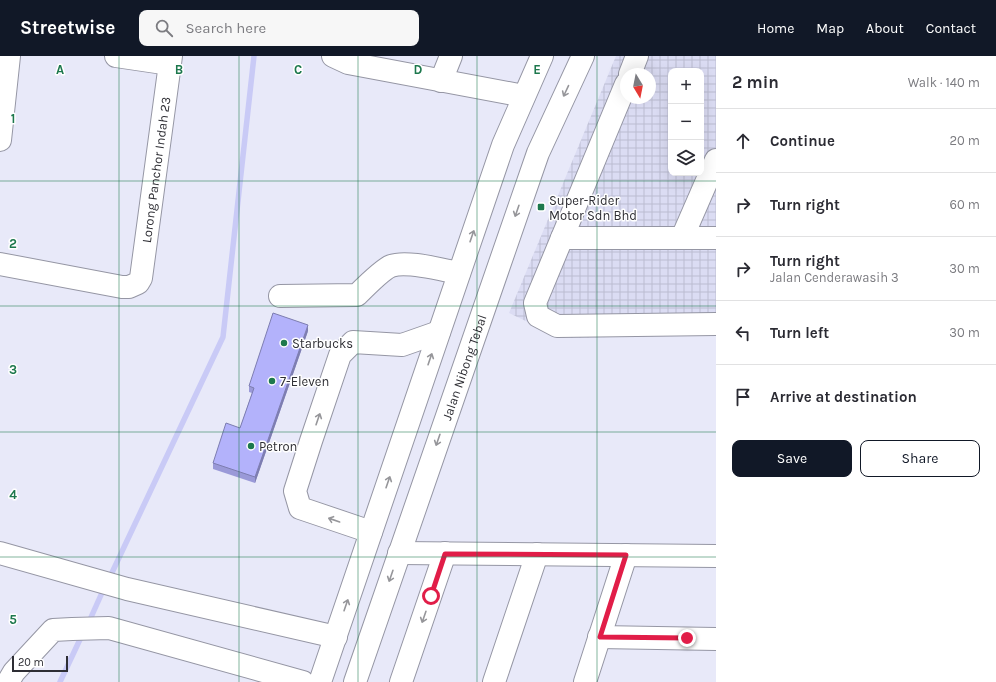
<!DOCTYPE html>
<html lang="en">
<head>
<meta charset="utf-8">
<style>
  :root { --surface:#fff; --page:#f7f7f7; --text:#2b2b33; --muted:#7c7c81; --line:#e1e1e2; --accent:#111827 }
  body { margin:0; font-family:Karla,sans-serif; background:var(--page); color:var(--text) }
  .controls { position:absolute; right:12px; top:12px; display:grid; overflow:hidden; border-radius:8px; box-shadow:0 4px 16px #0002 }
  .controls button { width:36px; height:36px; display:grid; place-items:center; padding:0; border:0; border-bottom:1px solid var(--line); background:var(--surface); color:var(--text); font:20px sans-serif }
  .compass { position:absolute; left:620px; top:12px; width:36px; height:36px; border-radius:50%; background:var(--surface); box-shadow:0 4px 16px #0002; rotate:170deg }
  .scale { position:absolute; left:12px; bottom:10px; width:56px; box-sizing:border-box; padding-left:4px; border:2px solid #2e2e34; border-top:0; font-size:11px; line-height:14px; white-space:nowrap; color:#2e2e34; -webkit-text-stroke:3px #fff; paint-order:stroke }
  .stop { position:absolute; width:12px; height:12px; margin:-9px; border:3px solid #e11d48; border-radius:50%; background:#fff }
  .stop.end { background:#e11d48; border-color:#fff; box-shadow:0 1px 4px #0008 }
  .list { margin:0; padding:0; list-style:none }
  h2 { display:flex; justify-content:space-between; align-items:center; height:52px; margin:0; padding:0 16px; font-size:17px }
  h2 small { font-size:13px; font-weight:400; color:var(--muted) }
  .list li { display:grid; grid-template-columns:26px 1fr auto; gap:12px; align-items:center; box-sizing:border-box; height:64px; padding:0 16px; border-top:1px solid var(--line) }
  .list b { display:block; font-size:15px; white-space:nowrap }
  .list p { margin:0; font-size:13px; white-space:nowrap; color:var(--muted) }
  .list em { font-size:13px; font-style:normal; color:var(--muted) }
  .actions { display:flex; gap:8px; padding:12px 16px }
  .actions a { flex:1; padding:9px 0; border:1px solid var(--accent); border-radius:8px; text-align:center; font-size:14px; color:var(--accent) }
  .actions .main { background:var(--accent); color:#fff }
  .icon { flex:none; width:22px; height:22px; fill:none; stroke:currentColor; stroke-width:2; stroke-linecap:round; stroke-linejoin:round }
  .map { position:relative; flex:none; width:716px; height:626px; overflow:hidden }
  header { display:flex; align-items:center; gap:24px; box-sizing:border-box; height:56px; padding:0 20px; background:var(--accent); color:#fff }
  header strong { font-size:19px }
  nav { display:flex; gap:22px; margin-inline-start:auto; font-size:14px }
  .search { width:280px; height:36px; background:var(--page); display:flex; align-items:center; gap:10px; box-sizing:border-box; padding:0 14px; border-radius:8px; color:var(--muted); font-size:15px }
  main { display:flex }
  aside { flex:1; background:var(--surface) }
  .map>svg:first-child { display:block }
  .industrial { fill:url(#industrial-grid); fill-rule:evenodd }
  .lines { fill:none; stroke-linecap:round; stroke-linejoin:round }
  .stream { stroke:#c9caf6; stroke-width:5.5 }
  .minor-casing { stroke:#9596a4; stroke-width:24 }
  .highway-casing { stroke:#9596a4; stroke-width:24 }
  .minor { stroke:#fff; stroke-width:22 }
  .highway { stroke:#fff; stroke-width:22 }
  .wall { fill:#9a99d8 }
  .shaded-wall { fill:#7d7db0 }
  .building { fill:#b3b2fb; stroke:#7d7db0 }
  .oneway { stroke:#96969a }
  .route { stroke:#e11d48; stroke-width:5 }
  .grid { fill:none; stroke:#1d784d; stroke-width:1; stroke-opacity:0.55 }
  .poi-dot { fill:#1d784d; stroke:#fff; stroke-width:1.5 }
  .labels { text-anchor:middle; dominant-baseline:central; stroke-width:3; stroke-linejoin:round; paint-order:stroke }
  .street-label { font-size:13px; fill:#2e2e34; stroke:#fff }
  .poi-label { font-size:13px; fill:#2e2e34; stroke:#fff; text-anchor:start }
  .grid-label { font-size:13px; text-anchor:middle; font-weight:bold; fill:#1d784d; stroke:#fff; stroke-width:3; stroke-linejoin:round; paint-order:stroke }
</style>
</head>
<body>
<header>
<strong>Streetwise</strong>
<div class="search"><svg class="icon" aria-label="search" viewBox="0 0 24 24"><circle cx="10" cy="10" r="6"/><path d="M15 15l6 6"/></svg>Search here</div>
<nav><a>Home</a><a>Map</a><a>About</a><a>Contact</a></nav>
</header>
<main>
<div class="map">
<svg width="716" height="626" viewBox="0 0 716 626">
  <defs>
    <pattern id="industrial-grid" width="8" height="8" patternUnits="userSpaceOnUse"><rect width="8" height="8" fill="#dbdcf3"/><path d="M0 4h8M4 0v8" fill="none" stroke="#bcbdd1"/></pattern>
  </defs>
  <rect width="100%" height="100%" fill="#e8e9f9"/>
  <path class="industrial" d="M616,0H716V279L561,282L509,257ZM671,15H701V117H671ZM626,18H650V42H626Z"/>
  <g class="lines">
    <g class="stream">
      <path d="M109,523L223,281L254,0"/>
      <path d="M88,568L105,530"/>
      <path d="M60,626L83,577"/>
    </g>
    <g class="minor-casing">
      <g id="minor">
        <path d="M116,0L170,8"/>
        <path d="M333,0L348,7L524,40"/>
        <path d="M630,18L637,0"/>
        <path d="M441,25L451,0"/>
        <path d="M626,28L535,247L538,260L557,270L716,268"/>
        <path d="M0,84L9,0"/>
        <path d="M562,182H716"/>
        <path d="M682,182L716,104"/>
        <path id="s1" d="M0,208L122,231H129L138,227L141,222L171,0"/>
        <path d="M280,240L357,239C364,232 383,213 391,210C407,204 442,214 459,217"/>
        <path d="M371,476L300,452L295,435L311,385L340,299L353,286L402,289L439,276"/>
        <path d="M0,497L127,533L336,581"/>
        <path d="M399,497L716,500"/>
        <path d="M599,581L716,583"/>
        <path d="M8,626L14,616L53,574L72,573L109,572L303,626"/>
        <path d="M401,626L445,497"/>
        <path d="M494,626L537,498"/>
        <path d="M585,626L626,499"/>
      </g>
    </g>
    <g class="highway-casing">
      <g id="highway">
        <path d="M320,626L503,89L542,0"/>
        <path id="s2" d="M355,626L538,97L583,0"/>
      </g>
    </g>
    <use href="#minor" class="minor"/>
    <use href="#highway" class="highway"/>
  </g>
  <path class="wall" d="M308,275L255,427L213,413V407L240,372L252,337L249,336V330Z"/>
  <path class="shaded-wall" d="M308,269V275L255,427V421Z"/>
  <path class="building" d="M273,257L308,269L255,421L213,407L226,367L240,372L254,332L249,330Z"/>
  <defs><path id="oneway-shaft" d="M-6 0H5M1.5-3L5.5 0L1.5 3" fill="none" stroke-width="1.6" stroke-linecap="round" stroke-linejoin="round"/></defs>
  <g class="oneway">
    <use href="#oneway-shaft" transform="translate(566 35) rotate(115)"/>
    <use href="#oneway-shaft" transform="translate(517 155) rotate(109)"/>
    <use href="#oneway-shaft" transform="translate(472 180) rotate(-71)"/>
    <use href="#oneway-shaft" transform="translate(430 303) rotate(-71)"/>
    <use href="#oneway-shaft" transform="translate(318 363) rotate(-71)"/>
    <use href="#oneway-shaft" transform="translate(438 384) rotate(109)"/>
    <use href="#oneway-shaft" transform="translate(388 426) rotate(-71)"/>
    <use href="#oneway-shaft" transform="translate(334 464) rotate(-161)"/>
    <use href="#oneway-shaft" transform="translate(391 520) rotate(109)"/>
    <use href="#oneway-shaft" transform="translate(346 549) rotate(-71)"/>
    <use href="#oneway-shaft" transform="translate(424 561) rotate(109)"/>
  </g>
  <g class="lines">
    <path class="route" d="M431,540L445,498L626,499L600,581L687,582"/>
  </g>
  <path class="grid" d="M119,0V626M239,0V626M358,0V626M477,0V626M597,0V626M0,125H716M0,250H716M0,376H716M0,501H716"/>
  <g class="poi-dot">
    <rect x="537" y="147" width="8" height="8" rx="2"/>
    <circle cx="284" cy="287" r="4"/>
    <circle cx="272" cy="325" r="4"/>
    <circle cx="251" cy="390" r="4"/>
  </g>
  <g class="labels">
    <g class="street-label">
      <text stroke="none"><textPath href="#s1" startOffset="256">Lorong Panchor Indah 23</textPath></text>
      <text stroke="none"><textPath href="#s2" startOffset="333">Jalan Nibong Tebal</textPath></text>
    </g>
    <g class="poi-label">
      <text x="549" y="144">Super-Rider<tspan x="549" dy="15">Motor Sdn Bhd</tspan></text>
      <text x="292" y="287">Starbucks</text>
      <text x="280" y="325">7-Eleven</text>
      <text x="259" y="390">Petron</text>
    </g>
  </g>
  <g class="grid-label">
    <text x="60" y="18">A</text>
    <text x="179" y="18">B</text>
    <text x="298" y="18">C</text>
    <text x="418" y="18">D</text>
    <text x="537" y="18">E</text>
    <text x="13" y="67">1</text>
    <text x="13" y="192">2</text>
    <text x="13" y="318">3</text>
    <text x="13" y="443">4</text>
    <text x="13" y="568">5</text>
  </g>
</svg>
<div class="controls">
<button>+</button>
<button>−</button>
<button><svg class="icon" aria-label="layers" viewBox="0 0 24 24"><path d="M12 4l9 5-9 5-9-5zM3 14l9 5 9-5"/></svg></button>
</div>
<svg class="compass" viewBox="-18 -18 36 36"><path d="M0-13l5 13h-10z" fill="#e53935"/><path d="M0 13l5-13h-10z" fill="#7c7c81"/></svg>
<div class="scale">20 m</div>
<div class="stop" style="left:431px;top:540px"></div>
<div class="stop end" style="left:687px;top:582px"></div>
</div>
<aside>
<h2>2 min<small>Walk · 140 m</small></h2>
<ul class="list">
<li><svg class="icon" aria-label="ahead" viewBox="0 0 24 24"><path d="M12 20V5M6 11l6-6 6 6"/></svg><div><b>Continue</b></div><em>20 m</em></li>
<li><svg class="icon" aria-label="right" viewBox="0 0 24 24"><path d="M7 20v-9h11M14 6l5 5-5 5"/></svg><div><b>Turn right</b></div><em>60 m</em></li>
<li><svg class="icon" aria-label="right" viewBox="0 0 24 24"><path d="M7 20v-9h11M14 6l5 5-5 5"/></svg><div><b>Turn right</b><p>Jalan Cenderawasih 3</p></div><em>30 m</em></li>
<li><svg class="icon" aria-label="left" viewBox="0 0 24 24"><path d="M17 20v-9H6M10 6l-5 5 5 5"/></svg><div><b>Turn left</b></div><em>30 m</em></li>
<li><svg class="icon" aria-label="arrive" viewBox="0 0 24 24"><path d="M6 21V4h12l-3 4 3 4H6"/></svg><div><b>Arrive at destination</b></div></li>
</ul>
<div class="actions"><a class="main">Save</a><a>Share</a></div>
</aside>
</main>
</body>
</html>
